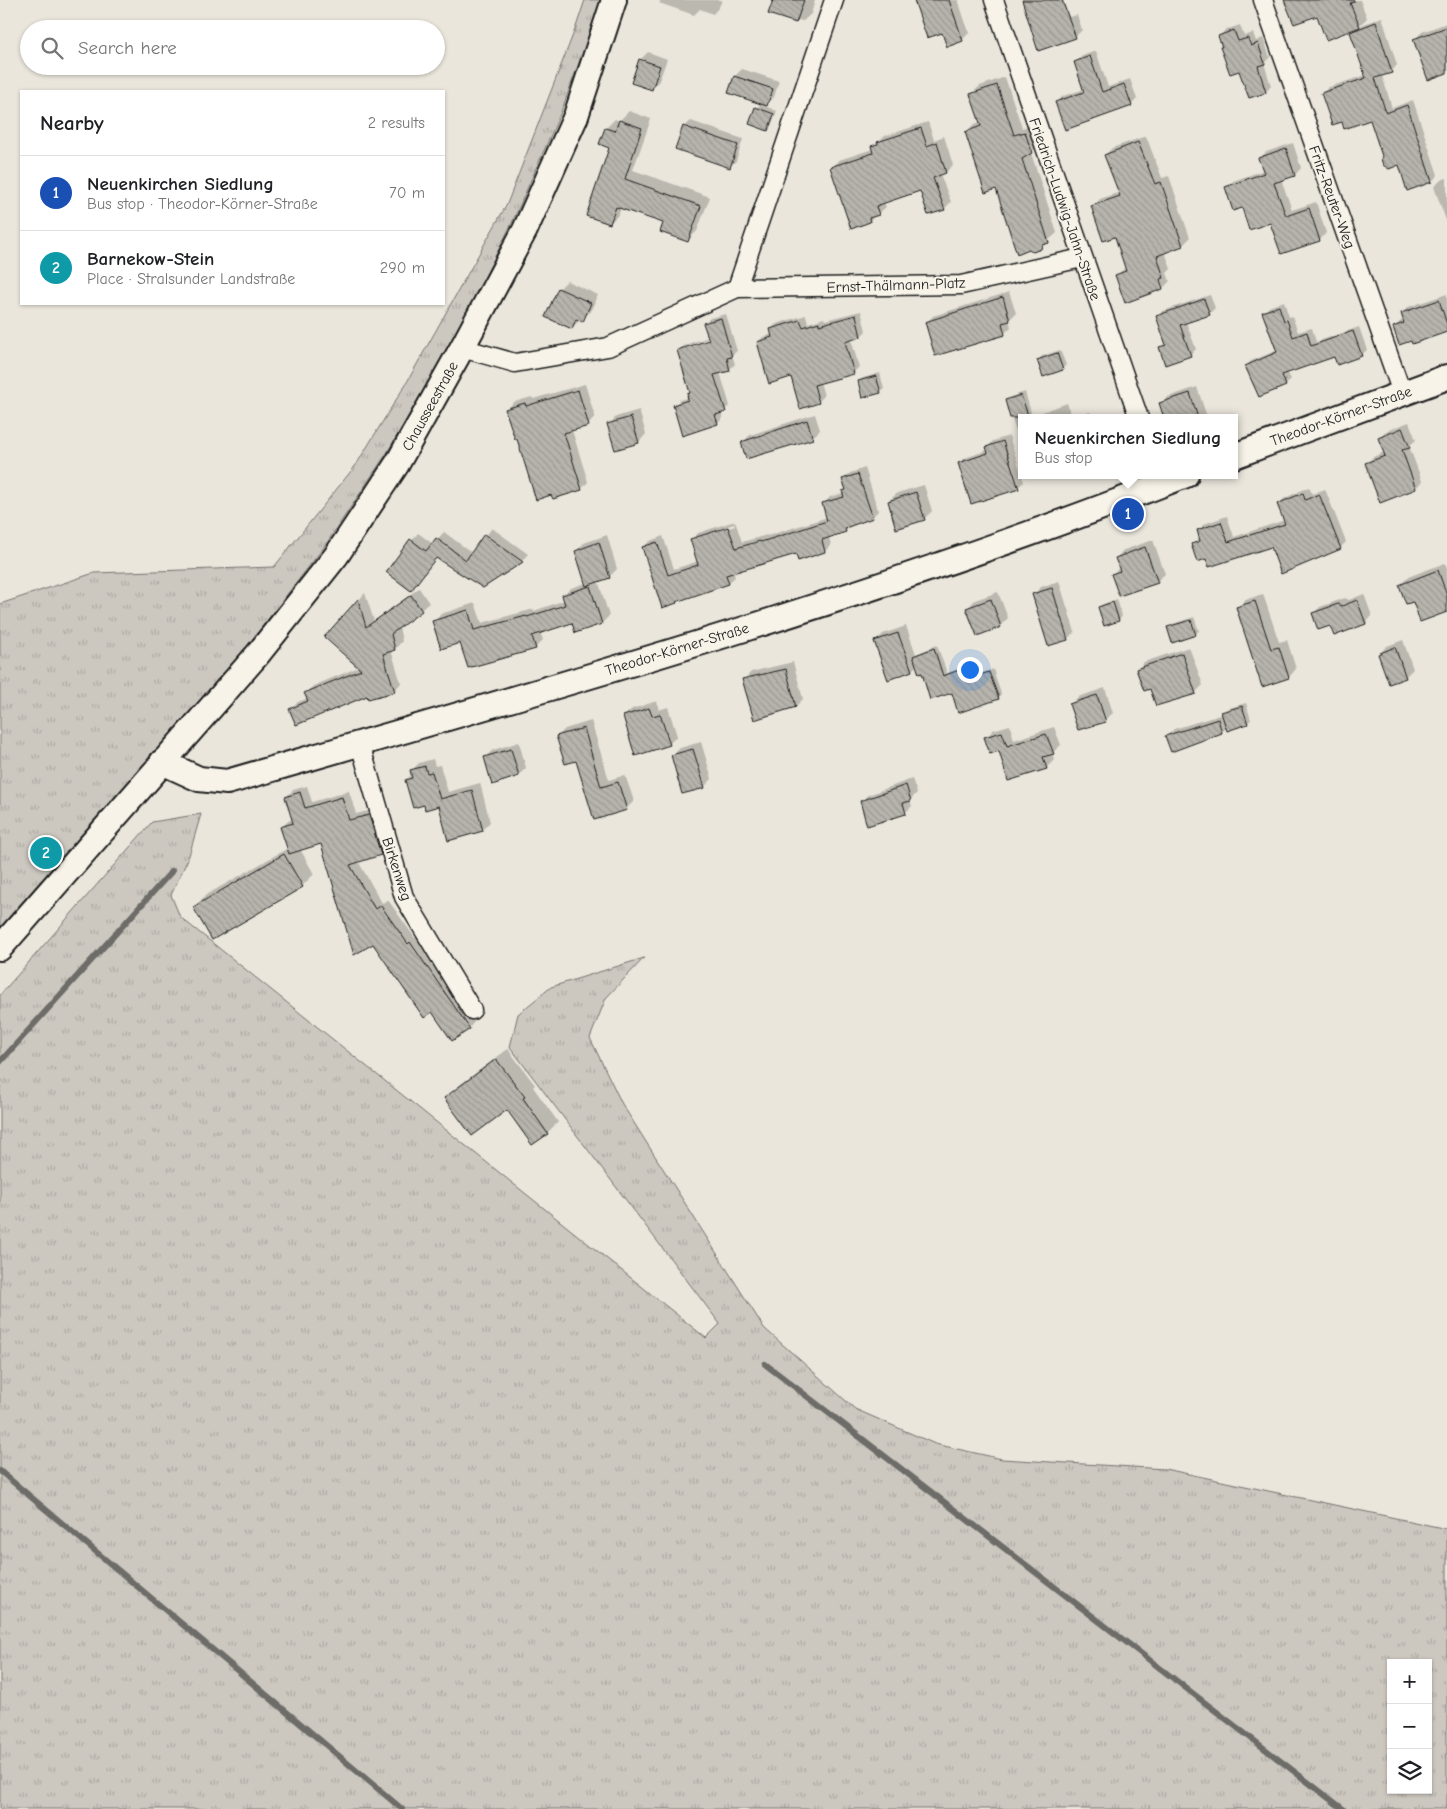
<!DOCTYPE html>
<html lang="en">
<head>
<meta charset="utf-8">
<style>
  :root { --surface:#fff; --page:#f6f6f6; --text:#202124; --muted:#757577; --line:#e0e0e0; --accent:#c8321e }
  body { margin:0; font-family:"Comic Neue",sans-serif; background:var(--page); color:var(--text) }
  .controls { position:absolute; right:15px; bottom:15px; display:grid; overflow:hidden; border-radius:0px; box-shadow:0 1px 4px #0004 }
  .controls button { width:45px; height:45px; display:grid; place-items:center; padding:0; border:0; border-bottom:1px solid var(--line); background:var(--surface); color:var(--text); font:25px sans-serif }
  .you { position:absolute; left:969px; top:669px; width:18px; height:18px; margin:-12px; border:4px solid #fff; border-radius:50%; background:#1a73e8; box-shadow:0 0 0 8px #1a73e833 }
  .badge { display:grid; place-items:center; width:32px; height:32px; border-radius:50%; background:var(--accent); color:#fff; font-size:16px; font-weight:700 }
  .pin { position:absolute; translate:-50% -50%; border:2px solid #fff; box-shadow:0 1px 5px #0006 }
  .popup { position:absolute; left:1018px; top:414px; width:220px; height:65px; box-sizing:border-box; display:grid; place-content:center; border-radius:0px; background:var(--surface); filter:drop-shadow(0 1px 4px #0005); font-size:16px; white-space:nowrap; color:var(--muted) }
  .popup b { font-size:19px; color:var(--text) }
  .popup::after { content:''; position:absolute; left:50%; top:100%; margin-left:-10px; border:10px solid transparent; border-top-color:var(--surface) }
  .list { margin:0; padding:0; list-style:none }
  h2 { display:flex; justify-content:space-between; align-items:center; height:65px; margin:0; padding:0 20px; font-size:21px }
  h2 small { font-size:16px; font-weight:400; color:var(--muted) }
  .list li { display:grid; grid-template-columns:32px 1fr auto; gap:15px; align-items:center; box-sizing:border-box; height:75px; padding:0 20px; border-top:1px solid var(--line) }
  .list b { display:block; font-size:19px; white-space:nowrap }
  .list p { margin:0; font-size:16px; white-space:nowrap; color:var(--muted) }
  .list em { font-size:16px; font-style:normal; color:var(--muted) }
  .icon { flex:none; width:28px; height:28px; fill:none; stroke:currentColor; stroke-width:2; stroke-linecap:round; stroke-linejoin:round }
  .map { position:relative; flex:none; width:1447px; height:1809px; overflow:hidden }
  .search { position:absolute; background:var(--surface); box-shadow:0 1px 4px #0004; left:20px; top:20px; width:425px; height:55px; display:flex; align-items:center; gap:12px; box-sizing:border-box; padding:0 18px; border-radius:28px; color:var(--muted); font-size:19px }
  .panel { position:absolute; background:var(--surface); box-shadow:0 1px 4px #0004; left:20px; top:90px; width:425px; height:215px; border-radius:0px }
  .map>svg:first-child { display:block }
  .grass { fill:url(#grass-tufts); stroke:#74726e; fill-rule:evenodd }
  .shadow { fill:#0003; fill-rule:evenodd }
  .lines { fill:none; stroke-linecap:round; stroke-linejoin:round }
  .stream { stroke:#6d6c68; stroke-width:6 }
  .building { fill:url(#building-back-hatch); stroke:#1c1c1c }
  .street-casing { stroke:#1c1c1c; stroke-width:21 }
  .secondary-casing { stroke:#1c1c1c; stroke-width:28 }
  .street { stroke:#f7f3e8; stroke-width:18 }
  .secondary { stroke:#f7f3e8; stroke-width:24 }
  .labels { text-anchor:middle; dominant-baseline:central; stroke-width:4; stroke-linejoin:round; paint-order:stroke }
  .street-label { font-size:15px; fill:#1c1c1c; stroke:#f7f3e8 }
</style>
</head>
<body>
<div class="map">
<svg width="1447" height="1809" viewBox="0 0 1447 1809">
  <defs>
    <pattern id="grass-tufts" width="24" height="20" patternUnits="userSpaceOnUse" patternTransform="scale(1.25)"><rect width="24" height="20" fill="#ccc8c0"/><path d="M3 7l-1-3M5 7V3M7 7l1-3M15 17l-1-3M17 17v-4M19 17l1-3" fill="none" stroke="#afaba4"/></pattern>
    <pattern id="building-back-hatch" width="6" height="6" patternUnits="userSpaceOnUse" patternTransform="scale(1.25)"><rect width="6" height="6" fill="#b6b4ac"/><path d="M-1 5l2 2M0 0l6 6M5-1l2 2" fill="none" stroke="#9c9a93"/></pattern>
  </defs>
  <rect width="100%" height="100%" fill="#eae6dc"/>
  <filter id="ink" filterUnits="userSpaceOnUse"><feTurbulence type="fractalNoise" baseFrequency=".02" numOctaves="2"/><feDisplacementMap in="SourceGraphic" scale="10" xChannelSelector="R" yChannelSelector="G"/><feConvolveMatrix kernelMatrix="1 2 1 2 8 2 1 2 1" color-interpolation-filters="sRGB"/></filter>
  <g filter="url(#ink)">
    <g class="grass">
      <path d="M585,0H602L561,112L512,223L453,340L385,456L324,547L248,645L0,930V604L94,573L274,567L356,465L407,382L507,204L576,27Z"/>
      <path d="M201,814L188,859L171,895L180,917L706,1338L720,1324L510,1047L518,1014L551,987L644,958L606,998L590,1038L622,1104L764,1328L855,1409L935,1444L1002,1459L1165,1469L1447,1529V1809H0V995L152,822ZM1391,1663H1428V1790H1391Z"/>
    </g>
    <g class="shadow">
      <path d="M661,0H722L719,7L713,14L700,9L694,15L659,3Z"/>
      <path d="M774,0H815L811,14L803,21L798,20L795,22Z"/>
      <path d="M918,0H958L969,33L962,40L943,31Z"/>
      <path d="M1023,0H1063L1069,17L1077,15L1082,30L1075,37Z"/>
      <path d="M1288,0H1360L1367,18L1359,26L1382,17L1397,65L1391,72L1382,75L1392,108L1413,100L1438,175L1432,181L1384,156L1371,119L1343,121L1322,93L1329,87L1366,75L1351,33L1358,26L1318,14Z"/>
      <path d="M1447,23V72L1415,39L1422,32Z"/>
      <path d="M1240,25L1244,36L1253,33L1256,41L1263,38L1270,57L1264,63L1271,86L1266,92L1249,97L1240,69L1223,46L1220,36L1225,30Z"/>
      <path d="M1096,51L1108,87L1130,79L1137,99L1131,105L1057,102L1063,96L1085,89L1076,62L1082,56Z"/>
      <path d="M648,52L667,59L659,81L651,89L640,60Z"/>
      <path d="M742,69L779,81L774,97L765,106L777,111L771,126L768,129L757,108L761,103L735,76Z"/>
      <path d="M1005,77L1022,128L1033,124L1039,144L1031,153L1057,233L1040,248L996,188L966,132L974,124L981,122L971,94L980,86Z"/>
      <path d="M629,111L651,119L633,170L710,197L697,231L688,240L665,222L621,207L619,214L610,223L611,147L606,128L615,119L619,121Z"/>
      <path d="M691,121L743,139L736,161L729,167L684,127Z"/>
      <path d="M928,122L934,140L944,136L953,165L946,172L940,174L951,202L944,209L921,190L884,202L886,207L869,221L832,167L839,160L873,149V147L885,136Z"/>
      <path d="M1146,136L1162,178L1169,176L1190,238L1183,245L1165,252L1171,269L1167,273L1170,281L1163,288L1117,275L1126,267L1115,236L1093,206L1100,199L1120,192L1105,155L1112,148ZM1159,273L1163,286H1161Z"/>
      <path d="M1293,143L1301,168L1295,175L1281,179L1292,210L1316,202L1326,233L1320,240L1271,221L1243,206L1226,188L1233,181L1264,170L1260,158L1266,152Z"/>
      <path d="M1447,178V223L1434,187L1441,180Z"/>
      <path d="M567,281L598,295L590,312L571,328L559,289Z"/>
      <path d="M1009,292L1016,313L1009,320L1011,327L1004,334L927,322L933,316Z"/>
      <path d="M1447,294V330L1394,327L1401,321L1405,320L1402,313L1408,307Z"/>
      <path d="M1210,295L1215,308L1209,314L1186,322L1196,349L1190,355L1161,348L1166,342L1158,317L1163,311Z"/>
      <path d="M1284,301L1289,317L1292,316L1298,332L1312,328L1316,342L1359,327L1367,350L1361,355H1335L1287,372L1291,379L1286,385L1259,396L1246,366L1251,361L1278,350L1264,312L1269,307Z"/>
      <path d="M861,311L866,331L861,336L851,339L859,367L853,373L820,382L824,396L818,402L758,342L763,337L772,334L771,329L776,324L806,315L808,323L824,318L825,320Z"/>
      <path d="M726,314L737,351L732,355L735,364L729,370L720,372L730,406L721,412L723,418L718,423L683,434L674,405L680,400L689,397L688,394L691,391L679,350L684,345L709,337L705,324L710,318ZM714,337L715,340L683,350V347Z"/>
      <path d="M1060,350L1066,365L1062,369L1038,360L1042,356Z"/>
      <path d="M880,373L884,389L880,392L859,381L863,378Z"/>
      <path d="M585,384L595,417L588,425L572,430L588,482L581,489L518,437L507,409L514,402L532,397L533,399Z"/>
      <path d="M1197,387L1207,417L1166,418L1161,404L1168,397Z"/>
      <path d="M1025,392L1032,416L1067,403L1072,418H1022L1021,446L1006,401L1010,397Z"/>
      <path d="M639,410L646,434L639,442L609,425L616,417Z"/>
      <path d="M1090,412L1092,418H1073Z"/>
      <path d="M815,414L820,430L812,438L742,443L750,435Z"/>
      <path d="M1409,422L1416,440L1409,446L1422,481L1416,488L1381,501L1367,463L1373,457L1385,452L1380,438L1386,431Z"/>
      <path d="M1009,436L1024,482L1018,487L959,463L965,458L988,450V447L993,441Z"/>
      <path d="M865,468L878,511L872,517L852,525L845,531L829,537L831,545L825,551L797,552L733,571L735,577L728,583L663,607L643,547L650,541L663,536L674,569L699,561L692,540L698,533L735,521L742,542L767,535V536L828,517L824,504L830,497L844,493L847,488L844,479L850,473ZM734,524L735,526L698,538V536Z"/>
      <path d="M924,485L932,511L924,519L889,501L897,493Z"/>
      <path d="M1309,487L1312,494L1325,489L1346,542L1340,548L1272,545L1207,557L1192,545L1200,538L1198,531L1204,524L1227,516L1234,537L1285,520L1278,504L1285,498Z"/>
      <path d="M492,528L528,554L522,561L483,587L437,557L411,589L387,572L418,533L433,544L444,532L472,553Z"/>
      <path d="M607,535L617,569L609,577L598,580L609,616L602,623L573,621L540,632L543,640L535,648L461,642L434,622L441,614L475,603L482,623L534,609V611L565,600L564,595L571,588L586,583L576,551L584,543Z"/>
      <path d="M1153,540L1165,574L1157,581L1112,575L1120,567L1116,558L1124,550Z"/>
      <path d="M1445,563L1447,568V610L1414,600L1400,585L1408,577Z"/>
      <path d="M1059,581L1075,632L1067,639L1033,595L1041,587Z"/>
      <path d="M419,588L429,603L399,627L402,641L395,649L391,650L401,683L394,691L368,694L291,709L298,702L308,698L306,693L313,686L359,667L326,637L365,593L374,621Z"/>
      <path d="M998,592L1008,618L1000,626L968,608L975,600Z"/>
      <path d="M1263,594L1279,642L1287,640L1296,669L1289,677L1237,608L1245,600Z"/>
      <path d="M1364,594L1372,616L1366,623L1331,625L1313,614L1320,607L1345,598L1349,600Z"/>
      <path d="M1117,599L1122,616L1119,620L1099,608L1103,604Z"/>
      <path d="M1194,617L1199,631L1195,634L1169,628L1172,624Z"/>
      <path d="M906,626L916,654L937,645L947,673L970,665L974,676L993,669L1001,694L998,698L953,692L923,672L917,665L912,670L875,642L883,634Z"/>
      <path d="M1403,640L1413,669L1405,677L1379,654L1387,646Z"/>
      <path d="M1189,647L1203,685L1195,693L1151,687L1137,670L1144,662Z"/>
      <path d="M793,662L803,699L796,706L744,680L751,672Z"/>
      <path d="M1105,688L1113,713L1105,720L1071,704L1078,697Z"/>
      <path d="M657,701L659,710L668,707L677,736L669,744L624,716L632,709Z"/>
      <path d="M1246,703L1251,720L1247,723L1227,727L1222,732L1167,736L1174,729L1223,714L1226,709Z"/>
      <path d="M591,721L609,780L625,775L634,801L626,809L595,818L577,759L558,736L565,729Z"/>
      <path d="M1010,725L1014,740L1054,727L1061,745L1052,753L1054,760L1047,767L1009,780L999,749L986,738L993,730Z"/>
      <path d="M519,742L526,768L519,775L485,757L493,750Z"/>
      <path d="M701,742L712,779L704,787L672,756L680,748Z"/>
      <path d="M433,759L435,766L440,765L448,792L480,783L490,822L482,830L440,804H425L406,780L412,774L411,771L419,763Z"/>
      <path d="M912,779L917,793L910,800L912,806L905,813L861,801L868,795Z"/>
      <path d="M307,786L312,802L349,791L356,814L376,809L387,847L380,854L358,861L382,903L388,900L415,938L418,936L475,1021L469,1028L322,842L300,849L314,874L302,886L212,938L194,907L206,895L288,848L281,828L288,821L293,819L286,797L293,790Z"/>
      <path d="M508,1049L535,1085L533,1087L558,1122L547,1133L508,1108L446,1098L457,1087Z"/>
    </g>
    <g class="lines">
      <g class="stream">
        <path d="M0,1062L172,871"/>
        <path d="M765,1364L1343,1809"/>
        <path d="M0,1471L402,1809"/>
      </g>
    </g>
    <g class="building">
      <path d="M773,0H804L796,23L768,14Z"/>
      <path d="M914,0H949L963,41L947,47L942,33L927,38Z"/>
      <path d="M1022,0H1062L1076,38L1038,51Z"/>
      <path d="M1284,0H1354V2L1350,3L1360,27L1326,40L1317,16L1294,24Z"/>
      <path d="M1376,22L1392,73L1375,78L1386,113L1407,105L1432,182L1407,191L1399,165L1389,169L1383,165L1381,159L1382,156L1370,120L1344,129L1342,122L1332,125L1321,93L1366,78L1350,32Z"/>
      <path d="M1447,27V73L1428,80L1413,39Z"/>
      <path d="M1234,30L1238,41L1248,38L1251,46L1258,43L1265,64L1258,66L1266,93L1249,98L1239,71L1230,74L1220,47H1222L1218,36Z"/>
      <path d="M1090,56L1102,92L1124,84L1132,106L1065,130L1055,102L1084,92L1074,62Z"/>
      <path d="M639,59L660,66L652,90L631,83Z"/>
      <path d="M734,76L773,89L767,106L728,93Z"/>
      <path d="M997,85L1014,135L1025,132L1032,153L1022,159L1049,243L1042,245L1041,249L1033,252L1029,249L1017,254L996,189L985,193L965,132L981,126L970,94Z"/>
      <path d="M755,107L774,114L768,131L749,124Z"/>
      <path d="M619,120L642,128L625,179L701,206L688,242L660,232L663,223L616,207L610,224L586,216L609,148L599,144L605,128L615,131Z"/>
      <path d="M683,126L738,145L730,168L675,149Z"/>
      <path d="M921,128L927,146L937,142L946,173L933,178L945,210L928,215L920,191L876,206L879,215L869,218L870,222L851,229L830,167L873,153L871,146L878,144L877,142Z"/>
      <path d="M1138,142L1155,184L1161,182L1183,246L1157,256L1164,278L1160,279L1163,289L1125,303L1115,275L1126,271L1115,237L1103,241L1091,206L1120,196L1104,155Z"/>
      <path d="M1286,148L1295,176L1274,183L1286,216L1309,208L1320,241L1281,254L1270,223L1249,230L1242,208L1233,211L1225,187L1264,173L1258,158Z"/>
      <path d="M558,288L591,303L583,322L576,319L572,329L545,317Z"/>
      <path d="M1003,297L1010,321L1002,323L1005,335L935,356L925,322Z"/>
      <path d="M1204,299L1210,315L1180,325L1191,356L1165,365L1159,347L1166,345L1156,316Z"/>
      <path d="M1439,300L1447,324V332L1412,344L1411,341L1399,345L1393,327L1404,323L1401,313Z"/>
      <path d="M1279,306L1284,321L1287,320L1293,337L1307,332L1311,346L1353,331L1362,356L1337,365L1334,357L1282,375L1286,386L1259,397L1245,366L1277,352L1262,312Z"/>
      <path d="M856,315L861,337L845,342L854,374L814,385L819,403L800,409L791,377L769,384L757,342L772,337L770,329L800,320L803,327L819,322V325Z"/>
      <path d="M721,318L732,357L727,358L730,371L714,375L726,412L715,415L718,424L682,436L673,405L688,400L687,394L690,393L677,350L709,340L703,323Z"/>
      <path d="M1057,353L1063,370L1043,377L1037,360Z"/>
      <path d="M876,376L881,393L862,398L858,381Z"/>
      <path d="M578,390L589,426L564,433L582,490L553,499L551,495L536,500L517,439H515L505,409L525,403L526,406Z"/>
      <path d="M1190,393L1198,418H1164L1159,403Z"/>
      <path d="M1021,395L1029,418H1010L1005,400Z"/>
      <path d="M631,417L639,443L615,450L607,424Z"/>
      <path d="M807,420L813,439L746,459L741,442Z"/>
      <path d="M1402,428L1410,448L1402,450L1416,489L1380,503L1365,463L1385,456L1378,438Z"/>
      <path d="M1003,441L1019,489L971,504L958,463L988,453L986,447Z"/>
      <path d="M858,474L873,518L845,528L846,532L822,540L825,552L798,561L796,554L726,575L729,584L676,602L677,603L662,608L642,547L657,542L668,575L698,565L690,539L728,527L736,548L760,541L761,542L827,521L822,503L844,497L842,491L846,490L842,479Z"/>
      <path d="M916,492L925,520L896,529L888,501Z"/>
      <path d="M1303,493L1305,500L1319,494L1341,549L1281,574L1271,547L1209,567L1206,559L1197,562L1191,544L1200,541L1197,530L1221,522L1228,542L1285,524L1277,504Z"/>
      <path d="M484,534L523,562L483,588L436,558L411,591L386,572L410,539L426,551L436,538L466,560Z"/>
      <path d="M599,542L610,578L586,586L575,551Z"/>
      <path d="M1145,547L1158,583L1119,596L1111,574L1120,571L1115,558Z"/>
      <path d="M1438,570L1447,596V612L1420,622L1413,602L1406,604L1399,585Z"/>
      <path d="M590,586L602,624L575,633L572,623L532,636L536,649L468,668L460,643L441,649L432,621L468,610L474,630L526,616L527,617L565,605L562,595Z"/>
      <path d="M1052,588L1068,640L1048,646L1032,594Z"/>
      <path d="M411,595L422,611L391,634L395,650L383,654L395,692L368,699L367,696L296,725L289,709L308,701L304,693L361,670L324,637L358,599L366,627Z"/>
      <path d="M991,599L1001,627L977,636L966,608Z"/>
      <path d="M1357,600L1366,624L1334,636L1330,626L1318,630L1312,613L1338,604L1342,606Z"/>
      <path d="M1255,601L1271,649L1279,647L1289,678L1262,687L1236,607Z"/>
      <path d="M1113,602L1119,621L1104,626L1098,607Z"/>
      <path d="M1191,620L1196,635L1172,643L1167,627Z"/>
      <path d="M898,633L912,671L888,680L874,641Z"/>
      <path d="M1395,647L1406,678L1389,684L1378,654Z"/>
      <path d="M934,648L943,676L967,667L971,678L989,672L999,699L958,713L952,693L930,700L922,673L919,674L913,656Z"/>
      <path d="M1182,653L1196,694L1156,706L1150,689L1144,691L1136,669Z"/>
      <path d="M786,669L796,707L754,720L742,679Z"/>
      <path d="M1097,695L1106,722L1078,730L1069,704Z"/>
      <path d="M1242,706L1248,724L1227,731L1221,712Z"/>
      <path d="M649,708L652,716L660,714L670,745L635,756L623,716Z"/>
      <path d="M1218,719L1222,733L1171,752L1165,736Z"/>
      <path d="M584,728L601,787L618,782L627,810L594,820L576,761L565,764L556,736Z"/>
      <path d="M1002,732L1007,746L1046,734L1054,754L1043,757L1047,769L1008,781L999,751L990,754L984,737Z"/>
      <path d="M511,749L519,776L492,785L484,757Z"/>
      <path d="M693,749L705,788L682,794L671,755Z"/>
      <path d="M425,766L427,773L432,772L440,799L472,790L483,831L448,841L439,806L425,810L424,805L413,808L405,780L412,778L410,770Z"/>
      <path d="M906,785L911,801L903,803L906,814L867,826L860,801Z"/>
      <path d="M300,792L305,808L342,797L349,820L369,815L381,855L350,865L375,909L381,906L408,944L410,942L470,1029L452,1041L432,1012L424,1018L373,944L354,955L321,844L289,854L280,827L293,823L285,797Z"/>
      <path d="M284,854L303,887L212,940L193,907Z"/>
      <path d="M496,1059L525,1097L523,1098L548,1134L532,1145L507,1110L472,1136L444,1098Z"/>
    </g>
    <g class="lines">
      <g class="street-casing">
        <g id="street">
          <path d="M994,0L1139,418"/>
          <path d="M1263,0L1402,393"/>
          <path d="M737,288L834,0"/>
          <path d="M462,348L515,363L608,347L737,288L961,285L1082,258"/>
          <path d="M360,744L404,897L472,1010"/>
        </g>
      </g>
      <g class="secondary-casing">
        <g id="secondary">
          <path d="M1234,456L1447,377"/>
          <path d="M162,762L199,779L227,782C549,689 873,598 1186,475"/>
          <path d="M0,948L258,654L336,556L397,464L462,348L525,230L576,116L614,0"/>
        </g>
      </g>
      <use href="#street" class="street"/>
      <use href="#secondary" class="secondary"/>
    </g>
  </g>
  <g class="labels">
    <g class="street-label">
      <text transform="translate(1332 197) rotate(70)">Fritz-Reuter-Weg</text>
      <text transform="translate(1065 209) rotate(71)">Friedrich-Ludwig-Jahn-Straße</text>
      <text transform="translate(896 285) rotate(-2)">Ernst-Thälmann-Platz</text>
      <text transform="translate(430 406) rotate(-61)">Chausseestraße</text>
      <text transform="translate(1341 416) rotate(-20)">Theodor-Körner-Straße</text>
      <text transform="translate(677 649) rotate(-17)">Theodor-Körner-Straße</text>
      <text transform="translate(397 869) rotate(72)">Birkenweg</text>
    </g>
  </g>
</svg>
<div class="controls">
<button>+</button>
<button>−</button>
<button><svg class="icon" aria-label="layers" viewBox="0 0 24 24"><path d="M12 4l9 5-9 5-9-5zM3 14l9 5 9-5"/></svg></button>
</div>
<div class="you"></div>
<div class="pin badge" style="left:1128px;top:514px;background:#1a4fb4">1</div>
<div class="popup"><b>Neuenkirchen Siedlung</b>Bus stop</div>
<div class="pin badge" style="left:46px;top:853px;background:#0f9aa8">2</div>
<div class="search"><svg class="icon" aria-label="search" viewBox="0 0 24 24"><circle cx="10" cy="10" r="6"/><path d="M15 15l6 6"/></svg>Search here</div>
<section class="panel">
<h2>Nearby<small>2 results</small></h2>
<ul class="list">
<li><span class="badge" style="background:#1a4fb4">1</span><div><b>Neuenkirchen Siedlung</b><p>Bus stop · Theodor-Körner-Straße</p></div><em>70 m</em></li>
<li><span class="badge" style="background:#0f9aa8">2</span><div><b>Barnekow-Stein</b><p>Place · Stralsunder Landstraße</p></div><em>290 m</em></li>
</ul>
</section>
</div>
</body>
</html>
